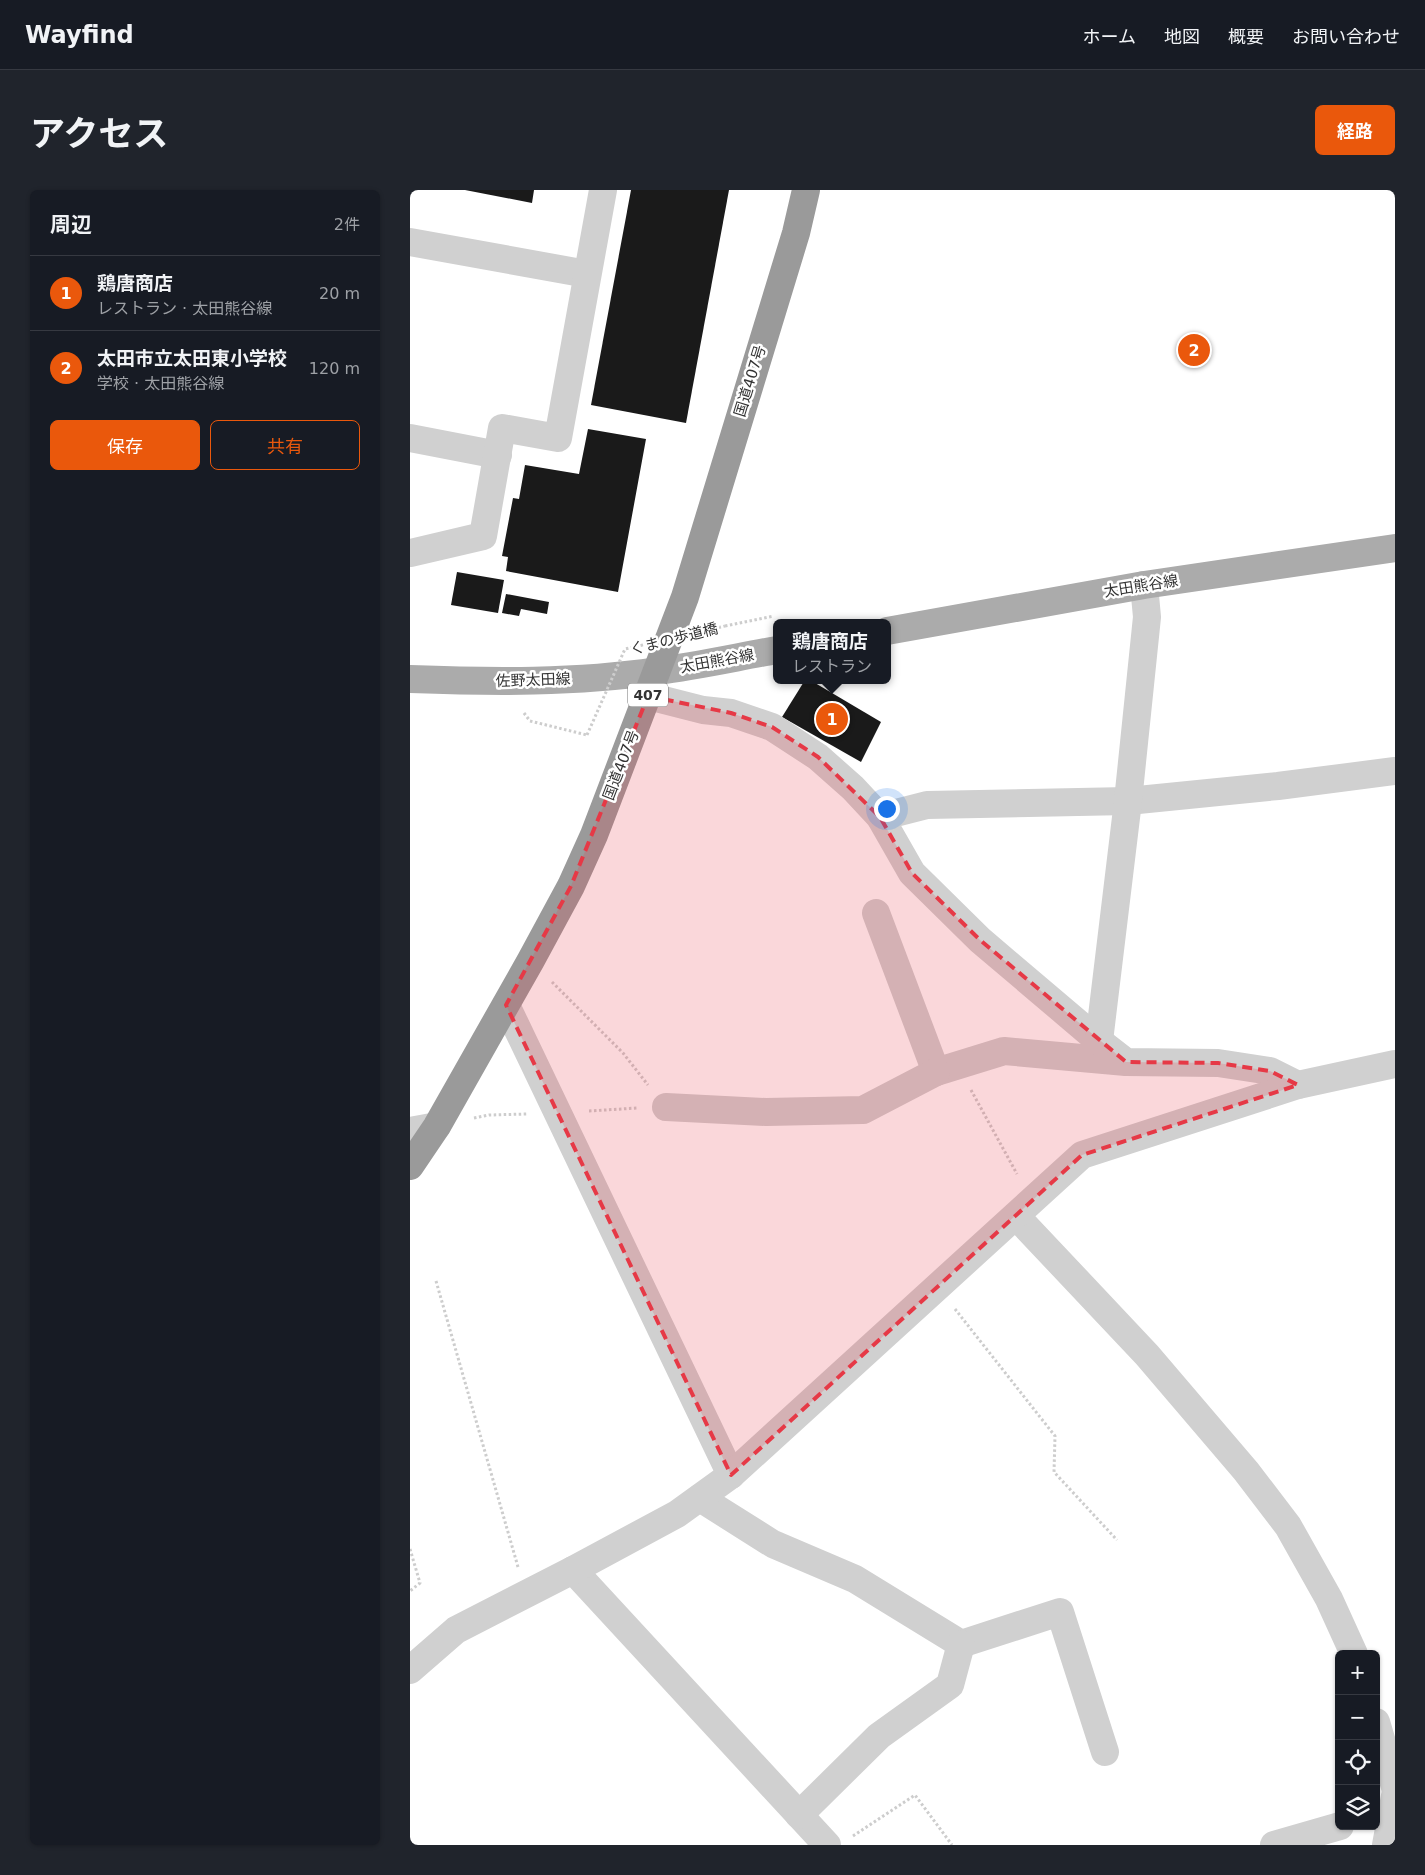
<!DOCTYPE html>
<html lang="ja">
<head>
<meta charset="utf-8">
<style>
  :root { --surface:#171b24; --page:#20242c; --text:#f1f3f6; --muted:#9ea1a6; --line:#363941; --accent:#ea580c }
  body { margin:0; font-family:"DejaVu Sans","Noto Sans JP",sans-serif; background:var(--page); color:var(--text) }
  .controls { position:absolute; right:15px; bottom:15px; display:grid; overflow:hidden; border-radius:8px; box-shadow:0 1px 4px #0004 }
  .controls button { width:45px; height:45px; display:grid; place-items:center; padding:0; border:0; border-bottom:1px solid var(--line); background:var(--surface); color:var(--text); font:25px sans-serif }
  .you { position:absolute; left:476px; top:618px; width:18px; height:18px; margin:-12px; border:4px solid #fff; border-radius:50%; background:#1a73e8; box-shadow:0 0 0 8px #1a73e833 }
  .badge { display:grid; place-items:center; width:32px; height:32px; border-radius:50%; background:var(--accent); color:#fff; font-size:16px; font-weight:700 }
  .pin { position:absolute; translate:-50% -50%; border:2px solid #fff; box-shadow:0 1px 5px #0006 }
  .popup { position:absolute; left:363px; top:429px; width:118px; height:65px; box-sizing:border-box; display:grid; place-content:center; border-radius:8px; background:var(--surface); filter:drop-shadow(0 1px 4px #0005); font-size:16px; white-space:nowrap; color:var(--muted) }
  .popup b { font-size:19px; color:var(--text) }
  .popup::after { content:''; position:absolute; left:50%; top:100%; margin-left:-10px; border:10px solid transparent; border-top-color:var(--surface) }
  .list { margin:0; padding:0; list-style:none }
  h2 { display:flex; justify-content:space-between; align-items:center; height:65px; margin:0; padding:0 20px; font-size:21px }
  h2 small { font-size:16px; font-weight:400; color:var(--muted) }
  .list li { display:grid; grid-template-columns:32px 1fr auto; gap:15px; align-items:center; box-sizing:border-box; height:75px; padding:0 20px; border-top:1px solid var(--line) }
  .list b { display:block; font-size:19px; white-space:nowrap }
  .list p { margin:0; font-size:16px; white-space:nowrap; color:var(--muted) }
  .list em { font-size:16px; font-style:normal; color:var(--muted) }
  .actions { display:flex; gap:10px; padding:15px 20px }
  .actions a { flex:1; padding:11px 0; border:1px solid var(--accent); border-radius:8px; text-align:center; font-size:18px; color:var(--accent) }
  .actions .main { background:var(--accent); color:#fff }
  .icon { flex:none; width:28px; height:28px; fill:none; stroke:currentColor; stroke-width:2; stroke-linecap:round; stroke-linejoin:round }
  .map { position:relative; flex:none; width:985px; height:1655px; overflow:hidden; border-radius:8px }
  header { display:flex; align-items:center; gap:30px; box-sizing:border-box; height:70px; padding:0 25px; background:var(--surface); border-bottom:1px solid var(--line) }
  header strong { font-size:24px }
  nav { display:flex; gap:28px; margin-inline-start:auto; font-size:18px }
  .intro { display:flex; align-items:center; justify-content:space-between; box-sizing:border-box; height:120px; padding:0 30px }
  h1 { margin:0; font-size:35px }
  .button { padding:12px 22px; border-radius:8px; background:var(--accent); color:#fff; font-size:18px; font-weight:700 }
  main { display:flex; gap:30px; padding:0 30px }
  aside { flex:1; background:var(--surface); border-radius:8px; box-shadow:0 1px 4px #0004 }
  .map>svg:first-child { display:block }
  .building { fill:#1a1a1a }
  .lines { fill:none; stroke-linecap:round; stroke-linejoin:round }
  .path { stroke:#cdcdcd; stroke-width:3; stroke-dasharray:2.5 2.5; stroke-linecap:butt }
  .minor { stroke:#d0d0d0; stroke-width:28 }
  .major { stroke:#ababab; stroke-width:28 }
  .highway { stroke:#9a9a9a; stroke-width:28 }
  .path-bridge { stroke:#cdcdcd; stroke-width:3; stroke-dasharray:2.5 2.5; stroke-linecap:butt }
  .marked { fill:#e63946; fill-opacity:0.2; stroke:#e63946; stroke-width:4; stroke-dasharray:10 6; stroke-linejoin:round }
  .labels { text-anchor:middle; dominant-baseline:central; stroke-width:5; stroke-linejoin:round; paint-order:stroke }
  .shield { fill:#fff; stroke:#707070; stroke-width:1 }
  .shield-label { font-size:14px; font-weight:bold; fill:#333 }
  .street-label { font-size:15px; fill:#333; stroke:#fff }
</style>
</head>
<body>
<header>
<strong>Wayfind</strong>
<nav><a>ホーム</a><a>地図</a><a>概要</a><a>お問い合わせ</a></nav>
</header>
<div class="intro"><h1>アクセス</h1><a class="button">経路</a></div>
<main>
<aside>
<h2>周辺<small>2件</small></h2>
<ul class="list">
<li><span class="badge">1</span><div><b>鶏唐商店</b><p>レストラン · 太田熊谷線</p></div><em>20 m</em></li>
<li><span class="badge">2</span><div><b>太田市立太田東小学校</b><p>学校 · 太田熊谷線</p></div><em>120 m</em></li>
</ul>
<div class="actions"><a class="main">保存</a><a>共有</a></div>
</aside>
<div class="map">
<svg width="985" height="1655" viewBox="0 0 985 1655">
  <rect width="100%" height="100%" fill="#fff"/>
  <g class="building">
    <path d="M55,0H124L122,13Z"/>
    <path d="M221,0H319L276,233L181,215Z"/>
    <path d="M178,239L236,249L208,402L96,381L98,367L92,366L103,308L109,309L115,275L169,284Z"/>
    <path d="M47,382L94,390L88,423L41,415Z"/>
    <path d="M96,404L139,412L137,424L111,419L109,426L92,423Z"/>
    <path d="M395,490H400L471,532L451,572L372,527Z"/>
  </g>
  <g class="lines">
    <g class="path">
      <path d="M315,436L364,426"/>
      <path d="M114,523L120,531L177,545"/>
      <path d="M142,792L213,863L238,895"/>
      <path d="M561,900L607,984"/>
      <path d="M179,921L227,918"/>
      <path d="M64,928L79,925L117,924"/>
      <path d="M26,1091L108,1377"/>
      <path d="M545,1119L645,1246L644,1282L707,1350"/>
      <path d="M0,1359L10,1393L0,1401"/>
      <path d="M443,1646L505,1605L542,1655"/>
    </g>
    <g class="minor">
      <path d="M0,52L177,84"/>
      <path d="M0,248L88,265"/>
      <path d="M0,363L73,346L92,238L148,248L193,0"/>
      <path d="M238,506L293,520L321,523L362,537L408,567L443,598L470,627L502,683L570,750L689,851L716,872L808,873L860,881L888,895"/>
      <path d="M470,627L517,615L718,611L868,596L985,581"/>
      <path d="M466,723L526,882L594,861L716,872"/>
      <path d="M96,815L321,1285"/>
      <path d="M689,851L718,611L737,427L734,395"/>
      <path d="M256,917L356,922L453,920L526,882"/>
      <path d="M0,941L27,936"/>
      <path d="M606,1026L737,1165L836,1281L878,1336L919,1409L944,1464"/>
      <path d="M290,1308L363,1354L445,1389L551,1454L650,1422L695,1562"/>
      <path d="M163,1380L417,1655"/>
      <path d="M0,1480L46,1440L163,1380L267,1324L321,1285L672,965L888,895L985,874"/>
      <path d="M966,1532L985,1597"/>
      <path d="M389,1625L469,1546L540,1495L551,1454"/>
      <path d="M864,1655L930,1636"/>
      <path d="M976,1655L985,1606"/>
    </g>
    <g class="major">
      <path d="M477,441L734,395L985,358"/>
      <path d="M0,489C82,492 166,493 247,481C287,476 327,467 367,460"/>
    </g>
    <path class="highway" d="M0,976L27,936L121,770L161,696L184,645L275,407L386,43L396,0"/>
    <path class="path-bridge" d="M177,545L215,459L315,436"/>
  </g>
  <path class="marked" d="M238,506L321,523L362,537L408,567L470,627L502,683L570,750L716,872L808,873L860,881L888,895L672,965L321,1285L96,815L161,696Z"/>
  <g class="labels">
    <rect class="shield" x="218" y="493.5" width="40" height="23" rx="4"/>
    <g class="shield-label">
      <text x="238" y="505">407</text>
    </g>
    <g class="street-label">
      <text transform="translate(340 191) rotate(-73)">国道407号</text>
      <text transform="translate(731 396) rotate(-9)">太田熊谷線</text>
      <text transform="translate(264 449) rotate(-14)">くまの歩道橋</text>
      <text transform="translate(307 471) rotate(-10)">太田熊谷線</text>
      <text transform="translate(123 490) rotate(-2)">佐野太田線</text>
      <text transform="translate(211 575) rotate(-69)">国道407号</text>
    </g>
  </g>
</svg>
<div class="controls">
<button>+</button>
<button>−</button>
<button><svg class="icon" aria-label="locate" viewBox="0 0 24 24"><circle cx="12" cy="12" r="6"/><path d="M12 2v4M12 18v4M2 12h4M18 12h4"/></svg></button>
<button><svg class="icon" aria-label="layers" viewBox="0 0 24 24"><path d="M12 4l9 5-9 5-9-5zM3 14l9 5 9-5"/></svg></button>
</div>
<div class="you"></div>
<div class="pin badge" style="left:422px;top:529px">1</div>
<div class="popup"><b>鶏唐商店</b>レストラン</div>
<div class="pin badge" style="left:784px;top:160px">2</div>
</div>
</main>
</body>
</html>
